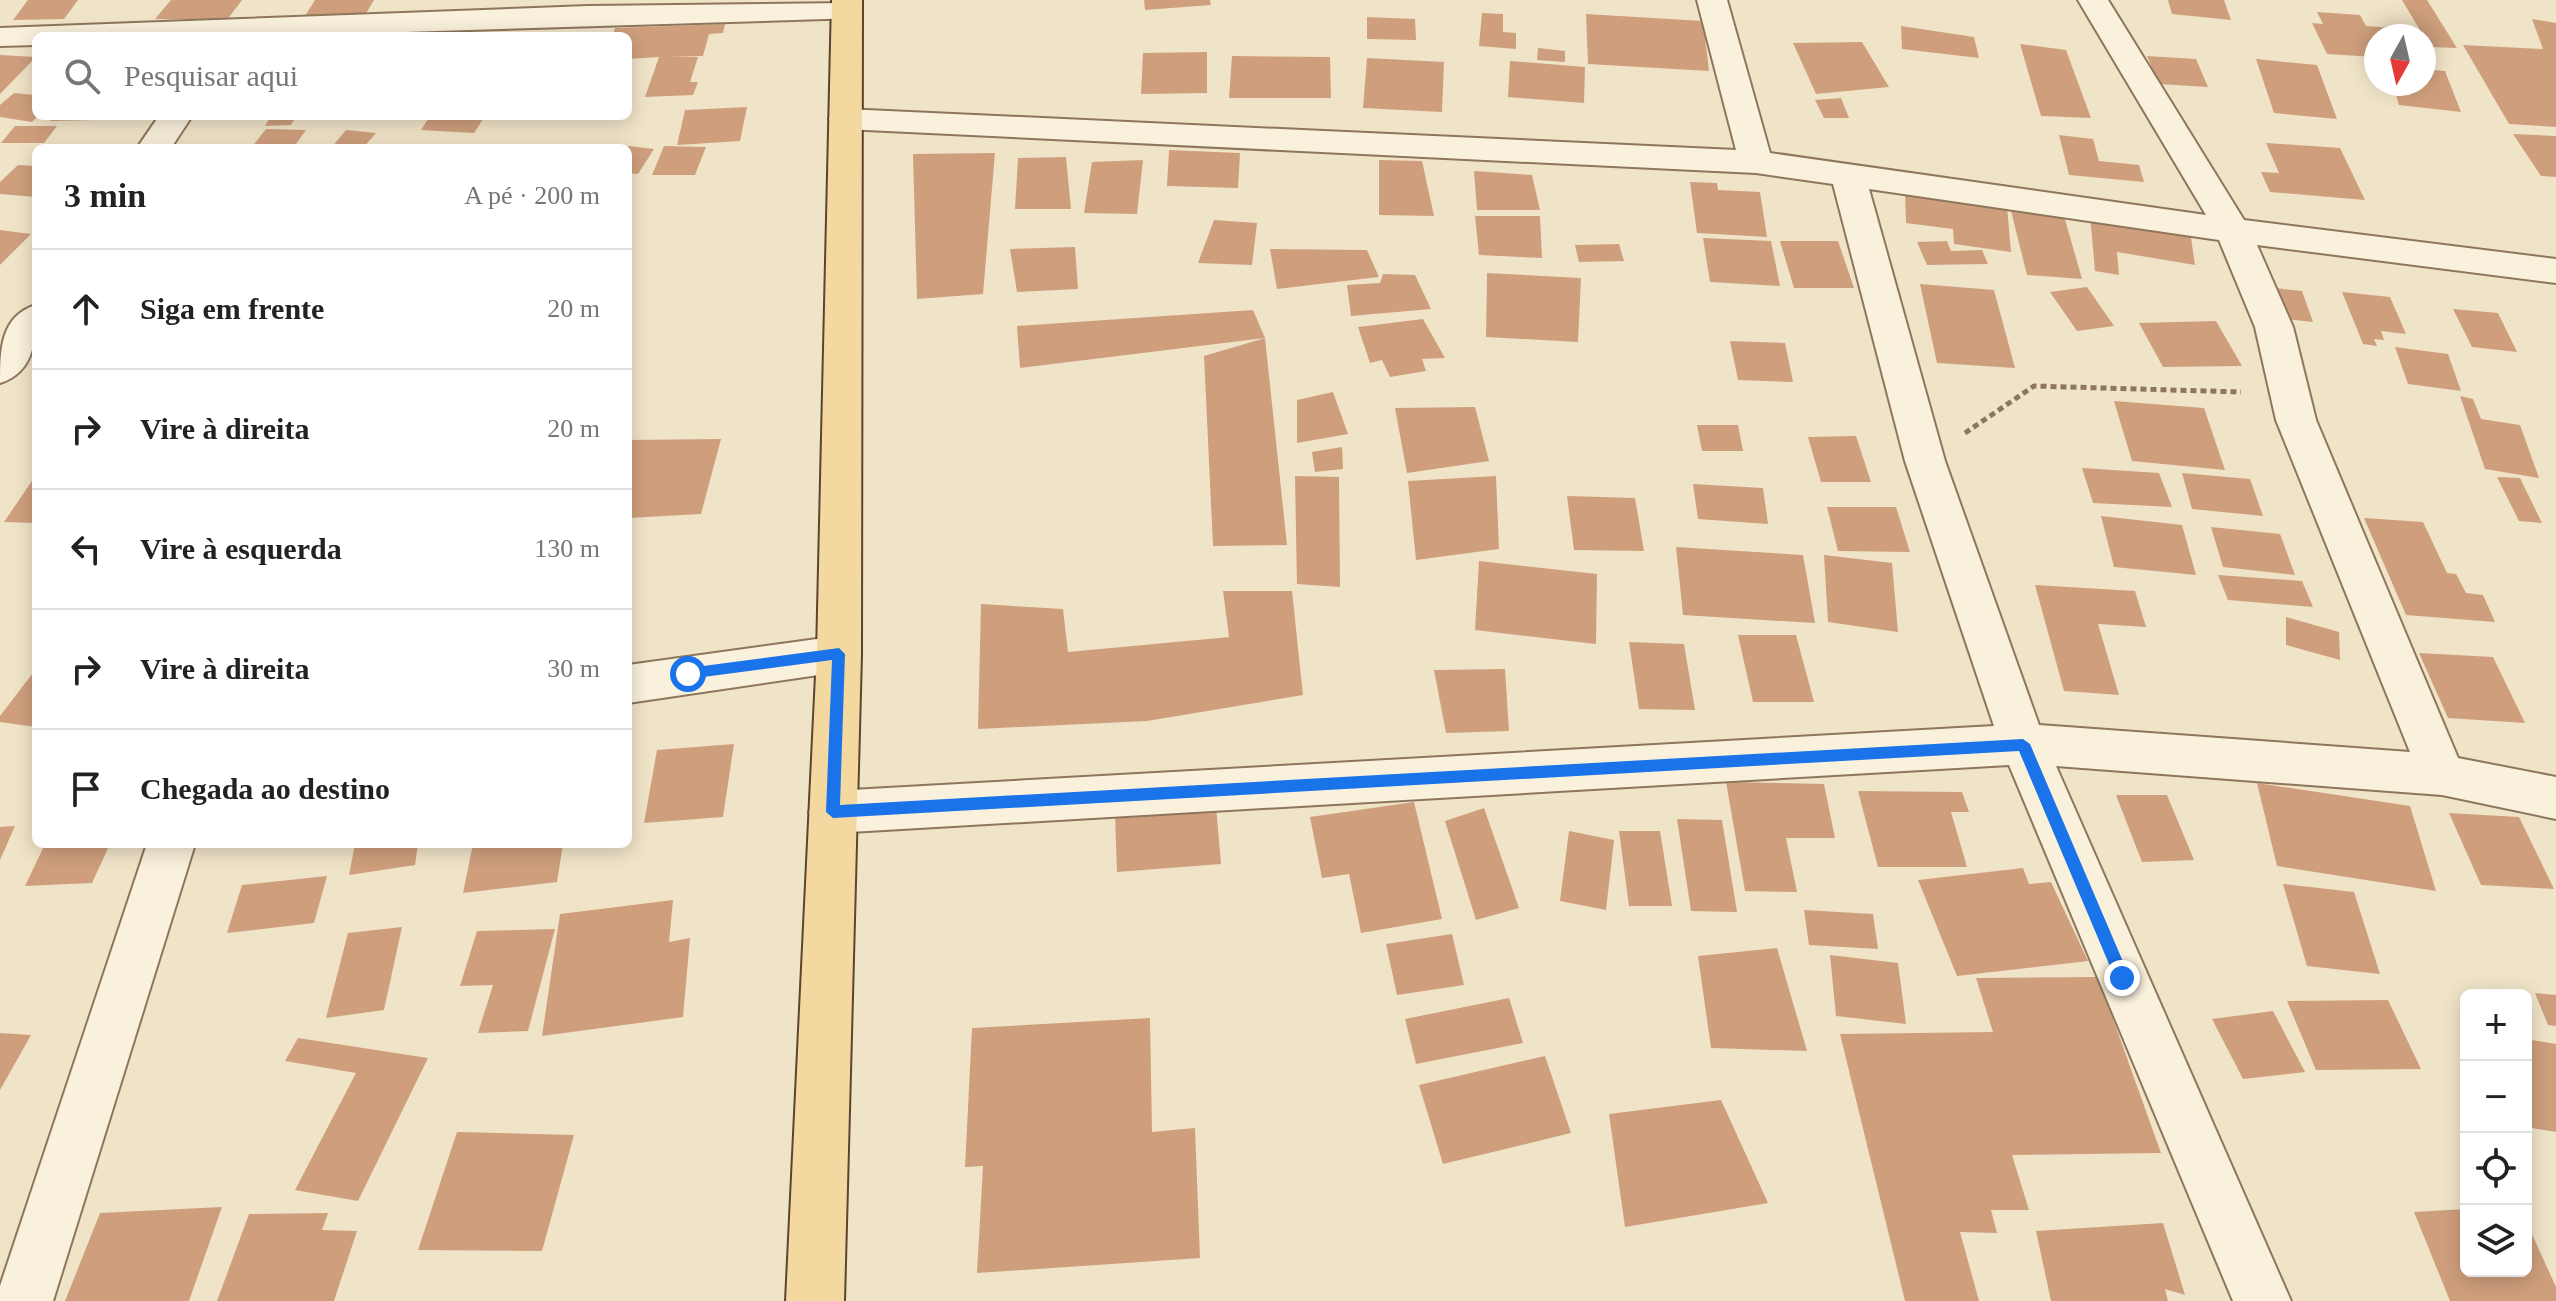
<!DOCTYPE html>
<html lang="pt">
<head>
<meta charset="utf-8">
<style>
  :root { --surface:#fff; --page:#f6f6f6; --text:#222; --muted:#767676; --line:#e0e0e0 }
  body { margin:0; font-family:Georgia,serif; background:var(--page); color:var(--text) }
  .controls { position:absolute; right:24px; bottom:24px; display:grid; overflow:hidden; border-radius:12px; box-shadow:0 4px 20px #0003 }
  .controls button { width:72px; height:72px; display:grid; place-items:center; padding:0; border:0; border-bottom:2px solid var(--line); background:var(--surface); color:var(--text); font:40px sans-serif }
  .compass { position:absolute; left:2364px; top:24px; width:72px; height:72px; border-radius:50%; background:var(--surface); box-shadow:0 4px 20px #0003; rotate:188deg }
  .stop { position:absolute; width:24px; height:24px; margin:-18px; border:6px solid #1a73e8; border-radius:50%; background:#fff }
  .stop.end { background:#1a73e8; border-color:#fff; box-shadow:0 2px 8px #0008 }
  .list { margin:0; padding:0; list-style:none }
  h2 { display:flex; justify-content:space-between; align-items:center; height:104px; margin:0; padding:0 32px; font-size:34px }
  h2 small { font-size:26px; font-weight:400; color:var(--muted) }
  .list li { display:grid; grid-template-columns:52px 1fr auto; gap:24px; align-items:center; box-sizing:border-box; height:120px; padding:0 32px; border-top:2px solid var(--line) }
  .list b { display:block; font-size:30px; white-space:nowrap }
  .list em { font-size:26px; font-style:normal; color:var(--muted) }
  .icon { flex:none; width:44px; height:44px; fill:none; stroke:currentColor; stroke-width:2; stroke-linecap:round; stroke-linejoin:round }
  .map { position:relative; flex:none; width:2556px; height:1301px; overflow:hidden }
  .search { position:absolute; background:var(--surface); box-shadow:0 4px 20px #0003; left:32px; top:32px; width:600px; height:88px; display:flex; align-items:center; gap:20px; box-sizing:border-box; padding:0 28px; border-radius:12px; color:var(--muted); font-size:30px }
  .panel { position:absolute; background:var(--surface); box-shadow:0 4px 20px #0003; left:32px; top:144px; width:600px; height:704px; border-radius:12px }
  .map>svg:first-child { display:block }
  .building { fill:#cf9f7d }
  .lines { fill:none; stroke-linecap:round; stroke-linejoin:round }
  .street-casing { stroke:#8d765c; stroke-width:4 }
  .primary-casing { stroke:#5b4430; stroke-width:4 }
  .path { stroke:#8d765c; stroke-width:5; stroke-dasharray:6 4; stroke-linecap:butt }
  .street { fill:#faf1dc; fill-rule:evenodd }
  .primary { fill:#f3d9a0; fill-rule:evenodd }
  .route { fill:#1a73e8 }
</style>
</head>
<body>
<div class="map">
<svg width="2556" height="1301" viewBox="0 0 2556 1301">
  <rect width="100%" height="100%" fill="#f0e4c8"/>
  <g class="building">
    <path d="M28,0H78L64,19L13,20Z"/>
    <path d="M171,0H242L227,20L155,19Z"/>
    <path d="M315,0H374L365,15L305,16Z"/>
    <path d="M1144,0H1210L1211,5L1145,10Z"/>
    <path d="M2168,0H2224L2231,20L2172,14Z"/>
    <path d="M2402,0H2427L2457,48L2430,47Z"/>
    <path d="M2317,12L2360,15L2366,26L2405,29L2408,36H2376V57L2327,54L2312,23L2323,24Z"/>
    <path d="M1482,13L1503,14V32L1516,33V49L1479,46Z"/>
    <path d="M1586,14L1703,21L1709,71L1588,64Z"/>
    <path d="M1367,17L1415,19L1416,40L1367,39Z"/>
    <path d="M2532,19L2556,23V127L2509,124L2463,45L2543,49Z"/>
    <path d="M725,24L723,33L709,34L703,56L669,57H698L690,82H698L693,95L645,97L659,57L628,59V36H613L615,28Z"/>
    <path d="M1901,26L1974,37L1979,58L1902,49Z"/>
    <path d="M1862,42L1889,87L1816,94L1793,43Z"/>
    <path d="M2020,44L2066,50L2091,118L2041,116Z"/>
    <path d="M1538,48L1565,51V62L1537,60Z"/>
    <path d="M1207,52V93L1141,94L1143,53Z"/>
    <path d="M0,55L36,57L0,94Z"/>
    <path d="M1232,56L1330,57L1331,98H1229Z"/>
    <path d="M2147,56L2196,59L2208,87L2159,84Z"/>
    <path d="M1367,58L1444,62L1442,112L1363,108Z"/>
    <path d="M2256,59L2317,65L2337,119L2274,113Z"/>
    <path d="M1510,61L1585,67L1584,103L1508,97Z"/>
    <path d="M2424,69L2445,71L2461,112L2399,105L2393,84H2424Z"/>
    <path d="M14,93L36,95L38,116L32,122L0,117V105Z"/>
    <path d="M1841,98L1849,118H1824L1815,100Z"/>
    <path d="M747,107L740,141L677,145L685,110Z"/>
    <path d="M54,116H96L93,120L50,121Z"/>
    <path d="M271,116H296L291,125L265,126Z"/>
    <path d="M430,116H485L474,133L421,130Z"/>
    <path d="M15,126H57L44,143H1Z"/>
    <path d="M266,129L306,130L293,148H251Z"/>
    <path d="M346,130L376,133L363,148H331Z"/>
    <path d="M2513,134L2556,136V177L2541,176Z"/>
    <path d="M2059,135L2093,139L2099,161L2139,165L2144,182L2069,175Z"/>
    <path d="M2266,143L2340,148L2365,200L2270,192L2261,172L2279,173Z"/>
    <path d="M628,146L654,149L638,174L628,173Z"/>
    <path d="M664,146L706,147L695,175H652Z"/>
    <path d="M1169,150L1240,153L1238,188L1167,186Z"/>
    <path d="M995,153L983,294L917,299L913,154Z"/>
    <path d="M1066,157L1071,209H1015L1018,158Z"/>
    <path d="M1143,160L1137,214L1084,213L1092,162Z"/>
    <path d="M1379,160L1422,161L1434,216L1379,215Z"/>
    <path d="M18,165L36,166V197L0,194V182Z"/>
    <path d="M1474,171L1532,175L1540,210H1477Z"/>
    <path d="M1690,182L1717,183L1718,190L1760,192L1767,237L1697,233Z"/>
    <path d="M1905,193L2007,206L2011,252L1954,244L1953,229L1906,223Z"/>
    <path d="M2011,211L2064,216L2082,279L2027,275Z"/>
    <path d="M1475,216H1540L1542,258L1479,255Z"/>
    <path d="M2090,216L2190,231L2195,265L2117,252L2119,275L2095,271Z"/>
    <path d="M1214,220L1257,223L1252,265L1198,263Z"/>
    <path d="M0,230L31,234L0,265Z"/>
    <path d="M1703,238L1771,241L1780,286L1710,282Z"/>
    <path d="M1780,241H1838L1854,288H1794Z"/>
    <path d="M1947,241L1951,251L1982,250L1988,264L1927,265L1917,242Z"/>
    <path d="M1619,244L1624,261L1579,262L1575,245Z"/>
    <path d="M1075,247L1078,289L1017,292L1010,249Z"/>
    <path d="M1270,249L1367,250L1379,277L1277,289Z"/>
    <path d="M1487,273L1581,278L1578,342L1486,337Z"/>
    <path d="M1383,274L1415,275L1431,309L1351,316L1347,285L1380,283Z"/>
    <path d="M1920,284L1994,290L2015,368L1937,363Z"/>
    <path d="M2087,287L2114,326L2077,331L2050,292Z"/>
    <path d="M2276,288L2302,291L2313,322L2286,319Z"/>
    <path d="M2342,292L2390,297L2406,334L2381,331L2384,340L2374,339L2377,346L2363,344Z"/>
    <path d="M2453,309L2498,313L2517,352L2472,347Z"/>
    <path d="M1253,310L1265,338L1020,368L1017,326Z"/>
    <path d="M1423,319L1445,358L1422,359L1426,371L1390,377L1382,360L1370,363L1358,327Z"/>
    <path d="M2216,321L2242,366L2163,367L2139,323Z"/>
    <path d="M1265,338L1287,545L1213,546L1204,356Z"/>
    <path d="M1730,341L1785,343L1793,382L1738,380Z"/>
    <path d="M2395,347L2448,354L2461,391L2408,384Z"/>
    <path d="M1333,392L1348,434L1297,443V400Z"/>
    <path d="M2460,396L2473,399L2481,419L2520,425L2539,478L2485,469Z"/>
    <path d="M2114,401L2204,408L2225,470L2132,461Z"/>
    <path d="M1475,407L1489,461L1407,473L1395,408Z"/>
    <path d="M1697,425H1738L1743,451H1702Z"/>
    <path d="M1856,436L1871,482H1821L1808,437Z"/>
    <path d="M721,439L701,514L628,518V440Z"/>
    <path d="M1342,447L1343,469L1315,472L1312,452Z"/>
    <path d="M2082,468L2159,473L2172,507L2093,503Z"/>
    <path d="M2182,473L2250,479L2263,516L2192,509Z"/>
    <path d="M36,475V523L4,522Z"/>
    <path d="M1295,476L1339,477L1340,587L1297,584Z"/>
    <path d="M1496,476L1499,549L1416,560L1408,481Z"/>
    <path d="M2497,477L2520,478L2542,523L2519,521Z"/>
    <path d="M1693,484L1763,488L1768,524L1698,519Z"/>
    <path d="M1567,496L1635,498L1644,551L1574,550Z"/>
    <path d="M1827,507H1896L1910,552L1838,551Z"/>
    <path d="M2101,516L2182,525L2196,575L2114,567Z"/>
    <path d="M2364,518L2423,522L2447,573L2456,574L2466,593L2483,595L2495,622L2406,615Z"/>
    <path d="M2211,527L2280,534L2295,575L2223,567Z"/>
    <path d="M1676,547L1803,555L1815,623L1683,615Z"/>
    <path d="M1824,555L1892,563L1898,632L1828,622Z"/>
    <path d="M1479,561L1597,574L1596,644L1475,630Z"/>
    <path d="M2218,575L2302,581L2313,607L2228,600Z"/>
    <path d="M2035,585L2135,591L2146,627L2098,624L2119,695L2064,691Z"/>
    <path d="M1223,591H1292L1303,695L1147,721L978,729L981,604L1063,609L1068,652L1229,637Z"/>
    <path d="M2286,617L2339,632L2340,660L2286,645Z"/>
    <path d="M1738,635H1796L1814,702H1753Z"/>
    <path d="M1629,642L1684,644L1695,710L1639,709Z"/>
    <path d="M2419,653L2493,657L2525,723L2448,718Z"/>
    <path d="M36,669V727L0,722V716Z"/>
    <path d="M1505,669L1509,731L1446,733L1434,670Z"/>
    <path d="M734,744L723,817L644,823L657,750Z"/>
    <path d="M1726,782L1824,784L1835,838H1786L1797,892L1745,891Z"/>
    <path d="M2257,783L2410,806L2436,891L2277,866Z"/>
    <path d="M1858,791L1962,792L1969,812H1951L1967,867H1878Z"/>
    <path d="M2116,795H2167L2194,860L2142,862Z"/>
    <path d="M1414,802L1442,919L1361,933L1349,874L1322,878L1310,817Z"/>
    <path d="M1216,806L1221,864L1117,872L1115,814Z"/>
    <path d="M1484,808L1519,908L1476,920L1445,821Z"/>
    <path d="M2449,813L2519,817L2554,889L2481,885Z"/>
    <path d="M1677,819L1722,820L1737,912L1691,911Z"/>
    <path d="M15,826L0,860V827Z"/>
    <path d="M1569,831L1614,840L1606,910L1560,901Z"/>
    <path d="M1619,831H1660L1672,906H1629Z"/>
    <path d="M45,844H110L92,883L25,886Z"/>
    <path d="M355,844H418L415,865L349,875Z"/>
    <path d="M473,844H563L557,882L463,893Z"/>
    <path d="M2023,868L2029,884L2051,882L2088,961L1957,976L1918,880Z"/>
    <path d="M327,876L314,923L227,933L242,885Z"/>
    <path d="M2283,884L2354,892L2380,974L2307,966Z"/>
    <path d="M673,900L669,942L690,938L683,1017L542,1036L560,914Z"/>
    <path d="M1804,910L1873,914L1878,949L1809,945Z"/>
    <path d="M402,927L384,1010L326,1018L348,933Z"/>
    <path d="M555,929L528,1031L478,1033L493,985L460,986L477,931Z"/>
    <path d="M1452,934L1464,985L1397,995L1386,944Z"/>
    <path d="M1777,948L1807,1051L1711,1048L1698,956Z"/>
    <path d="M1830,955L1898,963L1906,1024L1836,1016Z"/>
    <path d="M2098,977L2161,1153L2012,1155L2029,1210H1991L1997,1233L1960,1232L1979,1301H1905L1840,1034L1993,1032L1976,978Z"/>
    <path d="M2535,993L2556,995V1026L2548,1025Z"/>
    <path d="M1509,998L1523,1043L1416,1064L1405,1019Z"/>
    <path d="M2388,1000L2421,1069L2316,1070L2287,1001Z"/>
    <path d="M2273,1011L2305,1072L2243,1079L2212,1019Z"/>
    <path d="M1150,1018L1152,1132L1195,1128L1200,1258L977,1273L983,1166L965,1167L972,1028Z"/>
    <path d="M0,1033L31,1035L0,1090Z"/>
    <path d="M298,1038L428,1058L358,1201L295,1190L356,1073L285,1061Z"/>
    <path d="M2526,1039L2556,1044V1132L2526,1127Z"/>
    <path d="M1545,1056L1571,1133L1443,1164L1419,1085Z"/>
    <path d="M1721,1100L1768,1203L1625,1227L1609,1114Z"/>
    <path d="M457,1132L574,1135L542,1251L418,1250Z"/>
    <path d="M222,1207L189,1301H65L100,1213Z"/>
    <path d="M2466,1209V1271H2526V1221L2556,1287V1301H2450L2414,1212Z"/>
    <path d="M328,1213L322,1230L357,1231L334,1301H217L249,1214Z"/>
    <path d="M2163,1223L2185,1295L2165,1289L2168,1301H2051L2036,1231Z"/>
  </g>
  <g class="lines">
    <g class="street-casing">
      <g id="street">
        <path d="M1697,0H1727L1770,153L2206,215L2078,0H2108L2244,220L2556,259V283L2257,245L2293,327L2316,420L2458,758L2556,777V819L2442,795L2056,766L2291,1301H2233L2009,765L833,833L816,827L809,812L816,797L833,791L1994,726L1905,461L1833,184L1756,173L845,129L833,126L829,119L833,112L845,109L1736,150ZM1869,189L2219,240L2255,327L2276,420L2410,752L2039,725L1945,461Z"/>
        <path d="M847,3L858,6L862,12L858,18L274,36H36V45L0,46V28L588,6Z"/>
        <path d="M159,116H192L171,148H137Z"/>
        <path d="M36,305C36,336 36,372 0,383C0,351 0,316 36,305Z"/>
        <path d="M839,636L855,641L861,654L855,667L839,672L628,703V665Z"/>
        <path d="M147,844H195L53,1301H0V1286Z"/>
      </g>
    </g>
    <g class="primary-casing">
      <path id="primary" d="M832,0H862L861,654L844,1301H786L817,654Z"/>
    </g>
    <path class="path" d="M1965,433L2034,386L2241,392"/>
    <use href="#street" class="street"/>
    <use href="#primary" class="primary"/>
  </g>
  <path class="route" d="M839,648L845,654L840,805L2023,739L2030,744L2130,978L2128,983H2117L2019,751L833,818L826,812L832,660L688,679L682,674L688,668Z"/>
</svg>
<div class="controls">
<button>+</button>
<button>−</button>
<button><svg class="icon" aria-label="locate" viewBox="0 0 24 24"><circle cx="12" cy="12" r="6"/><path d="M12 2v4M12 18v4M2 12h4M18 12h4"/></svg></button>
<button><svg class="icon" aria-label="layers" viewBox="0 0 24 24"><path d="M12 4l9 5-9 5-9-5zM3 14l9 5 9-5"/></svg></button>
</div>
<svg class="compass" viewBox="-18 -18 36 36"><path d="M0-13l5 13h-10z" fill="#e53935"/><path d="M0 13l5-13h-10z" fill="#767676"/></svg>
<div class="stop" style="left:688px;top:674px"></div>
<div class="stop end" style="left:2122px;top:978px"></div>
<div class="search"><svg class="icon" aria-label="search" viewBox="0 0 24 24"><circle cx="10" cy="10" r="6"/><path d="M15 15l6 6"/></svg>Pesquisar aqui</div>
<section class="panel">
<h2>3 min<small>A pé · 200 m</small></h2>
<ul class="list">
<li><svg class="icon" aria-label="ahead" viewBox="0 0 24 24"><path d="M12 20V5M6 11l6-6 6 6"/></svg><div><b>Siga em frente</b></div><em>20 m</em></li>
<li><svg class="icon" aria-label="right" viewBox="0 0 24 24"><path d="M7 20v-9h11M14 6l5 5-5 5"/></svg><div><b>Vire à direita</b></div><em>20 m</em></li>
<li><svg class="icon" aria-label="left" viewBox="0 0 24 24"><path d="M17 20v-9H6M10 6l-5 5 5 5"/></svg><div><b>Vire à esquerda</b></div><em>130 m</em></li>
<li><svg class="icon" aria-label="right" viewBox="0 0 24 24"><path d="M7 20v-9h11M14 6l5 5-5 5"/></svg><div><b>Vire à direita</b></div><em>30 m</em></li>
<li><svg class="icon" aria-label="arrive" viewBox="0 0 24 24"><path d="M6 21V4h12l-3 4 3 4H6"/></svg><div><b>Chegada ao destino</b></div></li>
</ul>
</section>
</div>
</body>
</html>
